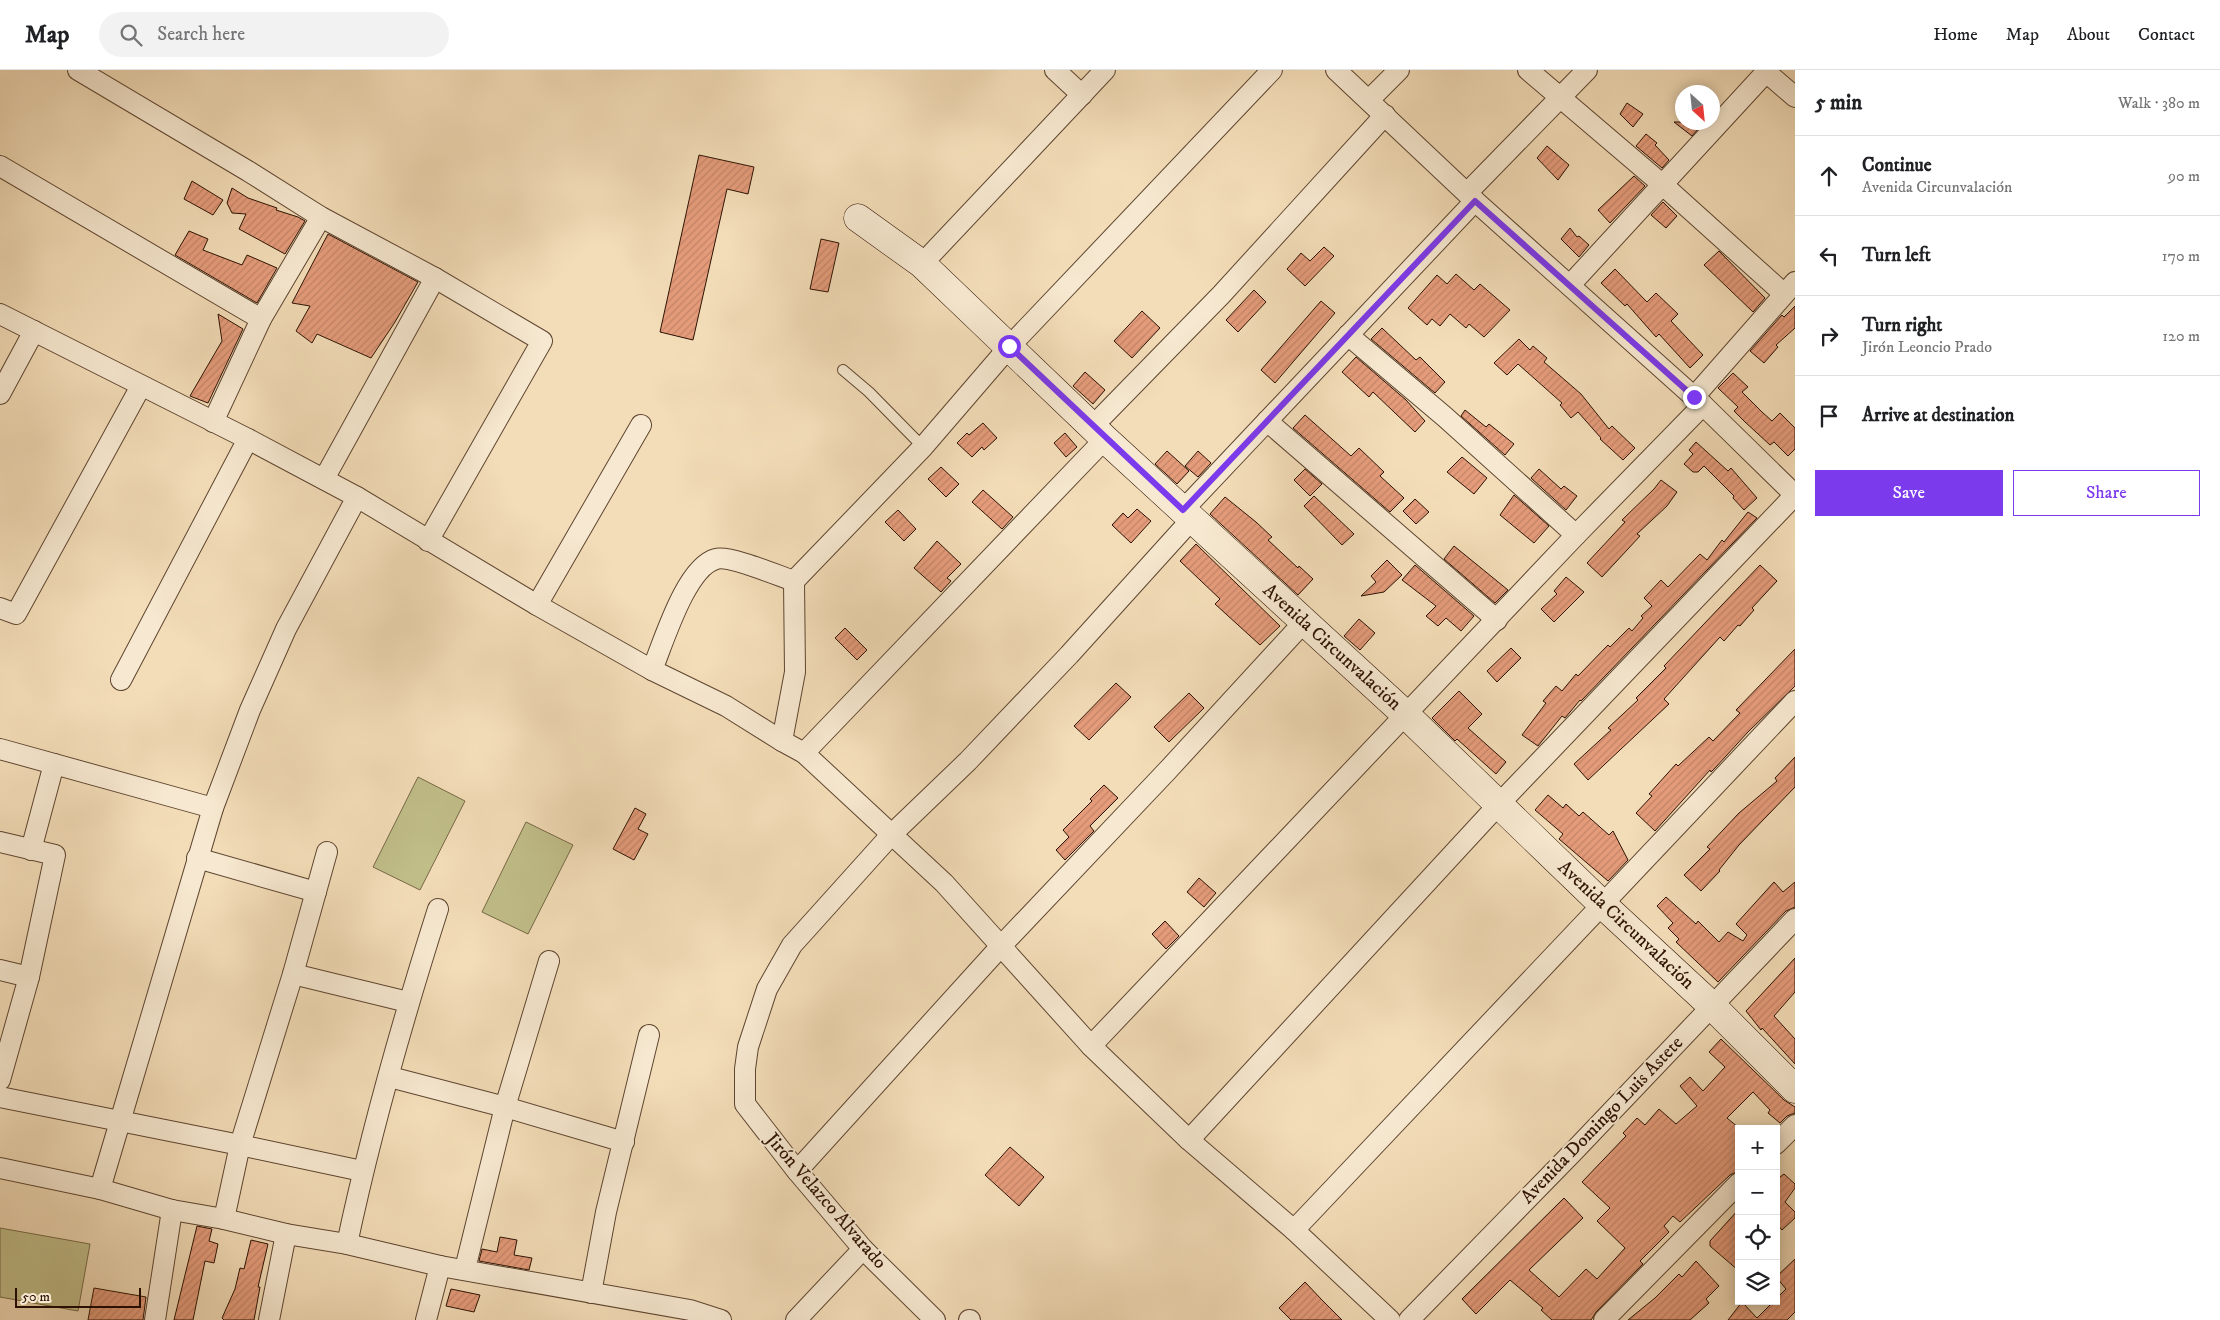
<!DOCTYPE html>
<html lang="en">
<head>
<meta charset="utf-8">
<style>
  :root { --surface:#fff; --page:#f2f2f2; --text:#202124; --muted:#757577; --line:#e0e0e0; --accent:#7c3aed }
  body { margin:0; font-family:"IM FELL DW Pica",serif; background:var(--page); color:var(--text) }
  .controls { position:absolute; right:15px; bottom:15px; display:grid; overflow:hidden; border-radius:0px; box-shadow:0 2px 12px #0003 }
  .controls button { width:45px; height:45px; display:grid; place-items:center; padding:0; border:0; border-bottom:1px solid var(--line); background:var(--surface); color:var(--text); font:25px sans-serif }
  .compass { position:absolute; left:1675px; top:15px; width:45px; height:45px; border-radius:50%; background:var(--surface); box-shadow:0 2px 12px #0003; rotate:153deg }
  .scale { position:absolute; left:15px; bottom:12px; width:126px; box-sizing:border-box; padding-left:5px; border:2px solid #2d1203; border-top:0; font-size:14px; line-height:18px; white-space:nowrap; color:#2d1203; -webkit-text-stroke:4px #f7e9d1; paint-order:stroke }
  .stop { position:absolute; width:15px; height:15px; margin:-11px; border:4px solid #7c3aed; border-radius:50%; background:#fff }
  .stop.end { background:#7c3aed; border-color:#fff; box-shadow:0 1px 5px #0008 }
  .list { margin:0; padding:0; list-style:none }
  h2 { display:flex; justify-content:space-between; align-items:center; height:65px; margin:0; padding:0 20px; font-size:21px }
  h2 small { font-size:16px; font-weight:400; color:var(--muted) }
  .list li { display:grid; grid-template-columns:32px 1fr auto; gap:15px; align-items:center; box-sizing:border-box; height:80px; padding:0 20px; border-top:1px solid var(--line) }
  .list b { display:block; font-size:19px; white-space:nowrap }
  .list p { margin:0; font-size:16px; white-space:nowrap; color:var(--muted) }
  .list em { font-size:16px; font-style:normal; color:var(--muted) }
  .actions { display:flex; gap:10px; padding:15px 20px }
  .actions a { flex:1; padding:11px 0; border:1px solid var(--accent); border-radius:0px; text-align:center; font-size:18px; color:var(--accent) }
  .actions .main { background:var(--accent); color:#fff }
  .icon { flex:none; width:28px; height:28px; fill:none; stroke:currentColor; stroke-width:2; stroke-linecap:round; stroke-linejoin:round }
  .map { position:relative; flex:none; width:1795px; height:1250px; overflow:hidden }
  header { display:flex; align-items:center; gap:30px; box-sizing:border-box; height:70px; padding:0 25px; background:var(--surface); border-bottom:1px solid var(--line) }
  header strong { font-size:24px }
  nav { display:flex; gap:28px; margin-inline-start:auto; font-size:18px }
  .search { width:350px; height:45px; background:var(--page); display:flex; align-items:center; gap:12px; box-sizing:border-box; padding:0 18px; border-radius:28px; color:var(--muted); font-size:19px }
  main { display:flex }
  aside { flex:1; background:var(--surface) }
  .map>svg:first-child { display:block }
  .pitch { fill:#c1bf8a; stroke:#776846 }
  .building { fill:url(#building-hatch); stroke:#2d1203 }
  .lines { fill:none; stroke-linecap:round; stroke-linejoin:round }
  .lane-casing { stroke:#5e4530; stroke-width:12 }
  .street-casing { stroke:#5e4530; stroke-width:22 }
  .secondary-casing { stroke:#2d1203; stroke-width:29 }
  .lane { stroke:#f7e9d1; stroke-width:10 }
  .street { stroke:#f7e9d1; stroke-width:20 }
  .secondary { stroke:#f7e9d1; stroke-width:28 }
  .route { stroke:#7c3aed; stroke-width:6 }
  .labels { text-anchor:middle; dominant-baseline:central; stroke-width:4; stroke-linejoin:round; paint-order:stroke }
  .street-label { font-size:19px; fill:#2d1203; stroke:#f7e9d1 }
</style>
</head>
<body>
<header>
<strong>Map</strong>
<div class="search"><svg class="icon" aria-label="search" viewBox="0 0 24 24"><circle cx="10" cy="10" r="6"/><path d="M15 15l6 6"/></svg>Search here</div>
<nav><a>Home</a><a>Map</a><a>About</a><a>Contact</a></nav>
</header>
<main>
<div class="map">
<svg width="1795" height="1250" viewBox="0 0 1795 1250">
  <defs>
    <pattern id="building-hatch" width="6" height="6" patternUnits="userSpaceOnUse" patternTransform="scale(1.25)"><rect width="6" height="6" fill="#e59c7b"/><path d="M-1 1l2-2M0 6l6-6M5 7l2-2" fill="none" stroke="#c58569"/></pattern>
  </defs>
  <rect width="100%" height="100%" fill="#f3ddb8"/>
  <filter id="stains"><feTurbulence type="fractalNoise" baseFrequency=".004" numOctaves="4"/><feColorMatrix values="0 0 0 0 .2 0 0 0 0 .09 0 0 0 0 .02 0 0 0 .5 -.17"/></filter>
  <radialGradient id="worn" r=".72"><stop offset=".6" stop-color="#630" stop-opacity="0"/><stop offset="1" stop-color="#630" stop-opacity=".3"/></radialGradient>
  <g class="pitch">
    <path d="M418,707L465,731L420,820L373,797Z"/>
    <path d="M526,752L573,775L528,864L482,842Z"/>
    <path d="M0,1158L90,1174L78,1241L0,1227Z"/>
  </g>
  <g class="building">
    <path d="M1627,33L1643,44L1633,57L1620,44Z"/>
    <path d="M1674,52H1704L1692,66Z"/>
    <path d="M1646,64L1657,73L1655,75L1669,90L1662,98L1636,76Z"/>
    <path d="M1547,76L1569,95L1558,110L1537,88Z"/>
    <path d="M699,85L754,97L748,124L727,119L693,270L660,262Z"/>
    <path d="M1634,106L1645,116L1610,153L1598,140Z"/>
    <path d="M192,111L223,130L213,145L184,129Z"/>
    <path d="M232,118L248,128L277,138L276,140L298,147L305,151L285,184L239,159L246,144L232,143L227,133Z"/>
    <path d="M1663,132L1677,146L1666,158L1651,145Z"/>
    <path d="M1570,158L1577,167L1579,166L1589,175L1579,187L1561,169Z"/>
    <path d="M189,161L208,169L203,180L242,195L247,185L277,198L257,233L175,185Z"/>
    <path d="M328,164L418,212L395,252L371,288L317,264L312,273L296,261L310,236L292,233Z"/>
    <path d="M821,169L839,173L828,222L810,219Z"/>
    <path d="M1324,177L1334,186L1305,216L1287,199L1301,183L1310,191Z"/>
    <path d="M1719,181L1765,228L1753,242L1704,195Z"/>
    <path d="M1615,199L1647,232L1656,223L1678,244L1671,251L1703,285L1690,298L1659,264L1656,267L1627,234L1625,236L1601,213Z"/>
    <path d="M1456,204L1474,220L1480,214L1510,240L1484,267L1469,254L1466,258L1450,244L1440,256L1432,249L1427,255L1408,238L1437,205L1447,214Z"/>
    <path d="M1254,220L1266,232L1238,262L1226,250Z"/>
    <path d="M1321,231L1335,243L1275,313L1261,300Z"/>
    <path d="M1795,236V258L1776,275L1778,277L1764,293L1750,281L1782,245L1784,247Z"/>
    <path d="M1142,241L1160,258L1132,288L1114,271Z"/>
    <path d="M218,244L243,259L208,333L190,326L222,271Z"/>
    <path d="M1382,258L1416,290L1420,287L1445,312L1435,323L1371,269Z"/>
    <path d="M1519,269L1530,280L1533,276L1547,288L1544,292L1581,324L1609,359L1612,356L1635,378L1623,390L1600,369L1601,368L1578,342L1571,348L1560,335L1562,333L1518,294L1507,305L1494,293Z"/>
    <path d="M1356,287L1406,330L1425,351L1415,362L1373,322L1369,327L1342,302Z"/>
    <path d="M1085,302L1105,320L1093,334L1073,316Z"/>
    <path d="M1733,303L1748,317L1742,322L1762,342L1772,351L1780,343L1795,358V379L1788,386L1774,372L1770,375L1744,351L1734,341L1738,337L1718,318Z"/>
    <path d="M1465,340L1486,357L1489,354L1514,374L1505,385L1461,346Z"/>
    <path d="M1305,345L1351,386L1359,378L1384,402L1380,406L1404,428L1390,442L1293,358Z"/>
    <path d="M983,353L997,368L984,380L982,377L972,387L957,373L967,363L969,365Z"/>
    <path d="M1065,363L1077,377L1066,387L1054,373Z"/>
    <path d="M1696,372L1728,401L1731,398L1757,428L1744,440L1733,428L1734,426L1704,396L1698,402H1693L1684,394L1693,384L1689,380Z"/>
    <path d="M1167,381L1189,401L1177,414L1155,394Z"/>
    <path d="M1198,381L1211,393L1198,407L1185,396Z"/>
    <path d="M1462,387L1487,408L1474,424L1447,402Z"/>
    <path d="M941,397L959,414L946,427L928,409Z"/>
    <path d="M1305,399L1322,414L1310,426L1294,410Z"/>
    <path d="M1539,399L1561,419L1564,416L1577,426L1566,440L1531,408Z"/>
    <path d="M1661,410L1677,422L1667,436L1637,464L1640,466L1602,507L1587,493L1625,452L1622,450L1654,419Z"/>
    <path d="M983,420L1013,447L1002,459L972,432Z"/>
    <path d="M1514,425L1549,456L1534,473L1500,445Z"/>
    <path d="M1314,426L1354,464L1342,475L1304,436Z"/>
    <path d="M1225,427L1256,452L1272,467L1268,470L1298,498L1299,496L1313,509L1298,525L1210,444Z"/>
    <path d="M1415,429L1429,442L1416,454L1403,441Z"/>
    <path d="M1137,439L1151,451L1131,473L1112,455L1123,443L1128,448Z"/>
    <path d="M898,440L916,459L904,471L885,452Z"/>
    <path d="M1748,442L1757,448L1581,631L1580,630L1565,648L1562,646L1538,676L1522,665L1546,633L1543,631L1556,616L1562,621L1576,604L1578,606L1608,575L1610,577L1629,558L1632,561L1643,548L1641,546L1652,536L1644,528L1661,510L1668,517L1700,484L1707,490L1722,470L1724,472Z"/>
    <path d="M937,471L961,494L947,508L951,511L941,522L914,498Z"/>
    <path d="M1196,474L1280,556L1260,575L1215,534L1220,529L1180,491Z"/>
    <path d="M1454,476L1508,520L1495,533L1444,489Z"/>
    <path d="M1387,490L1402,505L1384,522L1361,526L1376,512L1371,506Z"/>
    <path d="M1415,495L1474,546L1461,561L1446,548L1438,556L1426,546L1436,536L1402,510Z"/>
    <path d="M1760,495L1777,511L1752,538L1754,540L1740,556L1738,555L1724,571L1720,567L1664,629L1669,634L1588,710L1574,694L1611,660L1608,658L1638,630L1636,628L1666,598L1664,596Z"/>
    <path d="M1566,507L1584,522L1554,552L1541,539L1557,524L1554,521Z"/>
    <path d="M1359,549L1375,563L1360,580L1344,566Z"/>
    <path d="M845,558L867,580L857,590L835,568Z"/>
    <path d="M1511,578L1521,588L1497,612L1487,601Z"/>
    <path d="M1795,579V616L1748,662L1715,698L1711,702L1710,700L1655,761L1636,743L1652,726L1649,724L1676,694L1678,696L1709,667L1713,671L1740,643L1736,640Z"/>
    <path d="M1116,613L1131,627L1089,670L1074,656Z"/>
    <path d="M1459,621L1482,644L1468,658L1506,692L1496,704L1457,669L1455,671L1432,648Z"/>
    <path d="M1189,623L1204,638L1169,672L1154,657Z"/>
    <path d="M1795,687V717L1739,775L1719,800L1720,801L1701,821L1684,805L1710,779L1707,777L1739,743L1777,711L1775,708Z"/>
    <path d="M1104,715L1118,728L1090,756L1094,761L1065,790L1056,780L1069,767L1063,760L1092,731L1090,729Z"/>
    <path d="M1548,725L1563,738L1566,734L1579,746L1583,742L1609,765L1613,761L1628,790L1608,811L1559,769L1563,764L1535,740Z"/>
    <path d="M635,738L646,744L638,759L648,764L634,790L613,779Z"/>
    <path d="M1199,808L1216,823L1204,837L1187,822Z"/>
    <path d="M1774,812L1783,822L1795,812V837L1786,841L1718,912L1676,872L1679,869L1668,858L1673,853L1657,836L1666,827L1696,854L1698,851L1719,872L1728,862L1743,871L1747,865L1736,854Z"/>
    <path d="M1165,851L1179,866L1166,879L1152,864Z"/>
    <path d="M1795,888V922L1774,946L1795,969V994L1762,958L1761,960L1746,941Z"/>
    <path d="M1721,969L1784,1030L1795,1037V1043L1787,1046L1780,1053L1768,1043L1770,1040L1753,1022L1727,1048L1739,1058V1101L1730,1105L1680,1152L1673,1146L1664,1156L1669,1162L1640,1191L1643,1194L1596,1242L1591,1250H1552L1541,1240L1543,1238L1510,1210L1476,1244L1462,1229L1564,1128L1583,1148L1529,1200L1559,1227L1586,1199L1597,1209L1625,1178L1597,1151L1610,1138L1582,1112L1626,1066L1623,1063L1637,1048L1645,1055L1659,1039L1676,1054L1697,1036L1680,1016L1690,1007L1703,1021L1725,997L1709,982Z"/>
    <path d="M1010,1077L1044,1107L1019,1136L985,1105Z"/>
    <path d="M1784,1104L1795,1114V1118L1785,1132L1795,1142V1148L1782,1160L1776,1153V1110Z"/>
    <path d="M1739,1139V1201L1710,1176V1171Z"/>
    <path d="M197,1156L212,1159L209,1171L218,1174L214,1193L205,1191L193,1250H174Z"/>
    <path d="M500,1167L517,1170L514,1185L532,1188L529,1200L479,1191L482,1179L497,1182Z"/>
    <path d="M251,1170L268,1174L258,1217H260L254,1250H224L222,1248L235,1219L240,1198L244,1199Z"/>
    <path d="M1795,1189V1242L1787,1250H1728L1742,1232L1757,1248L1774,1231H1776V1229L1786,1219L1776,1207Z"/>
    <path d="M1696,1191L1719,1216L1706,1229L1709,1233L1690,1250H1628L1655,1228L1679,1204L1682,1207Z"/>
    <path d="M1305,1212L1322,1230L1342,1250H1291L1279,1238Z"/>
    <path d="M94,1218L146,1227L143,1250H88Z"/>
    <path d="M451,1219L480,1225L474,1242L446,1236Z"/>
  </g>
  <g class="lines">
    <g class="lane-casing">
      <path id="lane" d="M843,300L869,322L923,377"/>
    </g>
    <g class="street-casing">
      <g id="street">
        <path d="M78,0L248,101L321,147L435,208L542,271L428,471"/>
        <path d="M1055,0L1082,25"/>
        <path d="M1272,0L1009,277L923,377L794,511L795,602L782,671L804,683L944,813L1091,976L1189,1070L1294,1160L1390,1250"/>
        <path d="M1336,0L1475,131L1703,335L1795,425"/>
        <path d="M1528,0L1663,115L1783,223"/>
        <path d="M1766,2L1795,27"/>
        <path d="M1369,30L1399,0"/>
        <path d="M0,96L261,249"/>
        <path d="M1467,123L1587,0"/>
        <path d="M922,194L1105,0"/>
        <path d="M1570,215L1768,0"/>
        <path d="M0,244L248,369L357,427L537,535L652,600L726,636L782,671"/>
        <path d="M1348,265L1445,347L1576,465"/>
        <path d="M0,324L34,261"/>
        <path d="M1694,327L1795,212"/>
        <path d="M1267,351L1497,550"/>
        <path d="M213,352L261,249L321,147"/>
        <path d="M1092,357L1221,225L1385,45"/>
        <path d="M324,409L435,208"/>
        <path d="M1183,440L1475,131"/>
        <path d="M537,535L641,355"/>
        <path d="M0,538L16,544L141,316"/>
        <path d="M652,600C664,571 686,497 716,489C729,485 779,506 794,511"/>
        <path d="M121,610L248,369"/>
        <path d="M0,679L213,738"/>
        <path d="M804,683L1105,369"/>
        <path d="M0,772L55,785L29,907L0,1010"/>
        <path d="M31,780L54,694"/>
        <path d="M197,788L316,822"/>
        <path d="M0,900L29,907"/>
        <path d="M293,904L408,932"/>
        <path d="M1091,976L1576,465L1703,335"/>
        <path d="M390,1007L505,1037L624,1072"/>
        <path d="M0,1027L240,1075L362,1101"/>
        <path d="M1189,1070L1499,734L1795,425"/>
        <path d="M1776,1074L1795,1055"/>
        <path d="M0,1098L100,1119L172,1140L224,1149L286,1164L347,1174L440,1196L690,1240L721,1250"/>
        <path d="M797,1101L1001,876L1167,701L1304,552"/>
        <path d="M100,1119L213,738L250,640L286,559L357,427"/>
        <path d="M224,1149L240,1075L293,904L327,782"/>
        <path d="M1294,1160L1795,631"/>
        <path d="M347,1174C371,1061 403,949 438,839"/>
        <path d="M465,1199L505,1037L549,891"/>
        <path d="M591,1223L606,1142L649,965"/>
        <path d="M155,1250L172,1140"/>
        <path d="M269,1250L286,1164"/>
        <path d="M426,1250L440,1196"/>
        <path d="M796,1250L863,1179"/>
        <path d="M935,1250L863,1179L797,1101L745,1034V999L748,977L767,919L792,875L891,765L968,691L1069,585L1192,449"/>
        <path d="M969,1250H970"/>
        <path d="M1409,1250L1574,1081L1795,849"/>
        <path d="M1604,1250L1739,1113"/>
      </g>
    </g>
    <g class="secondary-casing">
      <path id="secondary" d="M858,148L922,194L1105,369L1405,644L1602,834L1711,935L1795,1019"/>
    </g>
    <use href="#lane" class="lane"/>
    <use href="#street" class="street"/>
    <use href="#secondary" class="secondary"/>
  </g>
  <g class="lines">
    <path class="route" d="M1009,276L1183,440L1475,131L1694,327"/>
  </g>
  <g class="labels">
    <g class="street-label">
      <text transform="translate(1332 577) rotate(42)">Avenida Circunvalación</text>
      <text transform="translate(1626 855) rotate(43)">Avenida Circunvalación</text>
      <text transform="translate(1602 1050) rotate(-46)">Avenida Domingo Luis Astete</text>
      <text transform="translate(826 1131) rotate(49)">Jirón Velazco Alvarado</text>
    </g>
  </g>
  <rect width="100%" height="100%" filter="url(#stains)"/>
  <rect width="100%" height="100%" fill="url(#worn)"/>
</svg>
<div class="controls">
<button>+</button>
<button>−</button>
<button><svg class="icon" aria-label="locate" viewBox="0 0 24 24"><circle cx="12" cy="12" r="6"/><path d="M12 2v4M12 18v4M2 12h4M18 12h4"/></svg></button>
<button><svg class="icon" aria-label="layers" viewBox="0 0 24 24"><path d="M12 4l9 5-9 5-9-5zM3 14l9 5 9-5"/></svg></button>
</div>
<svg class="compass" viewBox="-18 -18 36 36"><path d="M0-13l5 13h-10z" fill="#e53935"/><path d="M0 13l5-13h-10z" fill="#757577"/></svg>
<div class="scale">50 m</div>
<div class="stop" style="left:1009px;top:276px"></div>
<div class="stop end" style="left:1694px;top:327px"></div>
</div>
<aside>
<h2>5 min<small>Walk · 380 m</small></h2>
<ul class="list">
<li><svg class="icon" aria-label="ahead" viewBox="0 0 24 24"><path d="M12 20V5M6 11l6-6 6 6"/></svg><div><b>Continue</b><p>Avenida Circunvalación</p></div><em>90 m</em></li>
<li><svg class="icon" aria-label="left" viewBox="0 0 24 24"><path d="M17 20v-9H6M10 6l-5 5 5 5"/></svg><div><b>Turn left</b></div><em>170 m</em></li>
<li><svg class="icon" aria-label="right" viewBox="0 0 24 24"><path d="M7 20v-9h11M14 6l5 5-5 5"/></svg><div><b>Turn right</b><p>Jirón Leoncio Prado</p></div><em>120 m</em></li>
<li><svg class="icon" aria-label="arrive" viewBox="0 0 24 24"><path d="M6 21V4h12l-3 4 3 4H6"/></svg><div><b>Arrive at destination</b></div></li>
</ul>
<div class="actions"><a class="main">Save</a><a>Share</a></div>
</aside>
</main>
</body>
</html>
